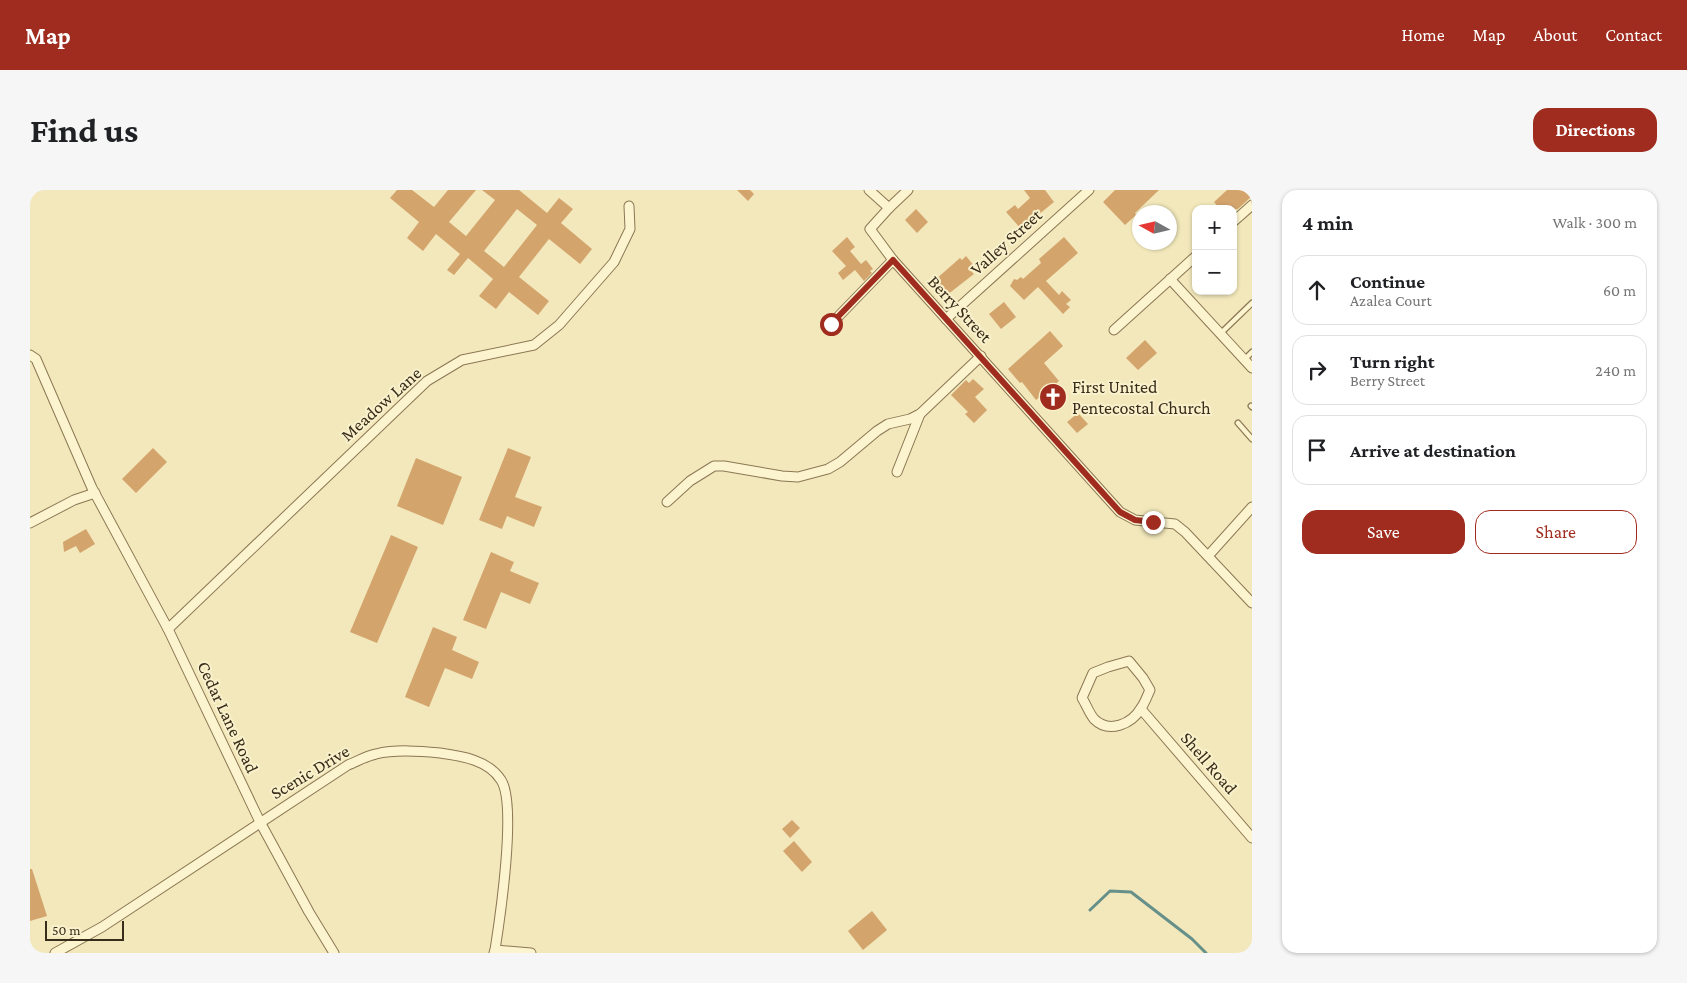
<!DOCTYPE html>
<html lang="en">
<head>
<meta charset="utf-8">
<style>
  :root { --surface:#fff; --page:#f6f6f6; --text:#202124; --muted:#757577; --line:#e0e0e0; --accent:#9f2c1e }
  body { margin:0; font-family:"Crimson Pro",serif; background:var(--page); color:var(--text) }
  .controls { position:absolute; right:15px; top:15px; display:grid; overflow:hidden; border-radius:10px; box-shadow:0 1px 4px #0004 }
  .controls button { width:45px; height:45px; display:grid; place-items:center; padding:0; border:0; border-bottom:1px solid var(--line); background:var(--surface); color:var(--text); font:25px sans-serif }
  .compass { position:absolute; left:1102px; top:15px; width:45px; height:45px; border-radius:50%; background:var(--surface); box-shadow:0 1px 4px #0004; rotate:278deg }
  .scale { position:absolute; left:15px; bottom:12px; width:79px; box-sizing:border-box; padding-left:5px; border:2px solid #382c1a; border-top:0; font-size:14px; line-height:18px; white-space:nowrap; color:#382c1a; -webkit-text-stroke:4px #f9f1cb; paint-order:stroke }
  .stop { position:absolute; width:15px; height:15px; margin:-11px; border:4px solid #9f2c1e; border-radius:50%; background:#fff }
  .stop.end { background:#9f2c1e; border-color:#fff; box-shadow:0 1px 5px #0008 }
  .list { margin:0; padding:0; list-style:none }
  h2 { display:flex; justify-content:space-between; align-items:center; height:65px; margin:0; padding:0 20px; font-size:21px }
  h2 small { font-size:16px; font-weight:400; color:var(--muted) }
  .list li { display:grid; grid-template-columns:32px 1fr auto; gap:15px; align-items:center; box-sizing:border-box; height:70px; margin:0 10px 10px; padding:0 10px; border:1px solid var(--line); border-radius:15px }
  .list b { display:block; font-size:19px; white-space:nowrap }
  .list p { margin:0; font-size:16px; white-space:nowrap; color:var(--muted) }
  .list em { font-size:16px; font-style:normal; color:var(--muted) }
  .actions { display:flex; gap:10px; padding:15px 20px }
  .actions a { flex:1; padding:11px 0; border:1px solid var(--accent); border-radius:15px; text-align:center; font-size:18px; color:var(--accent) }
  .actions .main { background:var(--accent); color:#fff }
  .icon { flex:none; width:28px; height:28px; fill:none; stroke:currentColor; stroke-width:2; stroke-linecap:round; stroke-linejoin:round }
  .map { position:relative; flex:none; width:1222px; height:763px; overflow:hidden; border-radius:15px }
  header { display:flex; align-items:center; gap:30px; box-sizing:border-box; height:70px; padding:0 25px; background:var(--accent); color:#fff }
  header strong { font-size:24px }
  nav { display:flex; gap:28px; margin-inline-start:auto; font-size:18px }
  .intro { display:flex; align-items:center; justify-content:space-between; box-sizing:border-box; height:120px; padding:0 30px }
  h1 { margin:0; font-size:35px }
  .button { padding:12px 22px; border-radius:15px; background:var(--accent); color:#fff; font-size:18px; font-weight:700 }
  main { display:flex; gap:30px; padding:0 30px }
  aside { flex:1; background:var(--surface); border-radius:15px; box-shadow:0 1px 4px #0004 }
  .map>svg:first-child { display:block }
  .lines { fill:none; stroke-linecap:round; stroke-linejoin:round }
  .stream { stroke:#67908b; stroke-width:3 }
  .building { fill:#d4a46d; fill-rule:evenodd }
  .lane-casing { stroke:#8b7753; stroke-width:7 }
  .street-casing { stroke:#8b7753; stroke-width:11 }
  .lane { stroke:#fcf4cf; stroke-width:4.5 }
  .street { stroke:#fcf4cf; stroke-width:9 }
  .route { stroke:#9f2c1e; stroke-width:6 }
  .labels { text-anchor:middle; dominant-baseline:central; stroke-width:4; stroke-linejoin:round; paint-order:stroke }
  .street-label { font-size:18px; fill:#382c1a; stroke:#f9f1cb }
  .poi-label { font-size:18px; fill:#382c1a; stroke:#f9f1cb; text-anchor:start }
</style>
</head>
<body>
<header>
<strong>Map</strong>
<nav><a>Home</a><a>Map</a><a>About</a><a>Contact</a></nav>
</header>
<div class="intro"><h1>Find us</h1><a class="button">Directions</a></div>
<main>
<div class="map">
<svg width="1222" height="763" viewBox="0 0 1222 763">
  <rect width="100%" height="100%" fill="#f2e8bb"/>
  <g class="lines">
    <path class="stream" d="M1060,720L1080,701L1101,702L1162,749L1176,763"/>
  </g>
  <g class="building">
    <path d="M367,0H382L404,17L418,0H446L419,32L436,46L465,10L452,0H489L517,23L529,8L543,19L531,33L562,59L550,74L519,49L489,87L519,111L508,125L479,102L466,119L449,106L463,89L438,68L424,85L417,80L430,64L406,44L393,61L377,48L389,32L360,8ZM487,19L507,35L474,77L454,61Z"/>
    <path d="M707,0H720L724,4L718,11Z"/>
    <path d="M994,0H1015L1024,12L991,39L976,22L985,15L988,19L1000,8Z"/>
    <path d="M1085,0H1129L1105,23L1106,25L1095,35L1073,12Z"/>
    <path d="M1197,0H1218L1222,6L1208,19H1190L1184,12Z"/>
    <path d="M886,19L898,32L887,43L875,30Z"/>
    <path d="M817,47L825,57L820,61L831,74L836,70L843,79L840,81L842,83L834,91L825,80L813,90L808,83L816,76L802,61Z"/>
    <path d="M1034,47L1048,63L1016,91L1029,105L1032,101L1041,110L1036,114L1040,117L1033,124L1008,97L994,110L980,96L984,89L987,90L991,87L993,89L1011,73L1009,69Z"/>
    <path d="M936,66L945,77L941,81L944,84L917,105L905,90L930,68L932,70Z"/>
    <path d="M974,112L986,127L971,139L959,124Z"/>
    <path d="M1020,141L1033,156L1014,173L1029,191L1006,210L992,192L990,193L978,179Z"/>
    <path d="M1115,150L1127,163L1108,180L1096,168Z"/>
    <path d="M943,189L954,199L945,207L957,220L944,233L935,224L938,222L921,205L936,190L939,193Z"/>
    <path d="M1048,223L1058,234L1047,243L1037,232Z"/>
    <path d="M123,258L137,272L106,303L92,289Z"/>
    <path d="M478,258L501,267L485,307L512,317L504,337L477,326L472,339L449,330Z"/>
    <path d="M386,268L432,287L413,335L367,316Z"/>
    <path d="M56,339L65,354L50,363L46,356L34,362L33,352Z"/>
    <path d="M361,345L388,357L347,453L320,442Z"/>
    <path d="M461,362L484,372L480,381L509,393L500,414L471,402L456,439L433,430Z"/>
    <path d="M403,437L427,447L422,460L449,472L442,489L415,478L399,517L375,507Z"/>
    <path d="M762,630L770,638L760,648L752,639Z"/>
    <path d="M764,651L782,672L772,682L753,661Z"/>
    <path d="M0,679H2L17,726L0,731Z"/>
    <path d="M842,721L857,740L833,760L818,741Z"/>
  </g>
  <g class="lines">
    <g class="lane-casing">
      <g id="lane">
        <path d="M1191,143L1222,113"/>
        <path d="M1214,170L1222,162"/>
        <path d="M1221,216L1222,217"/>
        <path d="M1208,233L1222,249"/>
      </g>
    </g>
    <g class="street-casing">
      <g id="street">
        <path d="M839,0L859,18"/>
        <path d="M878,0L859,18L840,39L863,70L1090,322L1105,330L1145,334L1155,342L1222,413"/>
        <path d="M1203,32L1222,15"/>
        <path d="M1140,89L1222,178"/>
        <path d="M916,129L1059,0"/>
        <path d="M801,134L863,70"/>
        <path d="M1084,140L1166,66"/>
        <path d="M0,165L6,169L62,298L138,439L230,632L279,722L304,763"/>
        <path d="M867,282L890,224"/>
        <path d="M637,312L660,291L684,276H694L752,286L768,287L798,279L810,272L847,241L858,234L880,229L890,224L951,166"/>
        <path d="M0,333L44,310L65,303"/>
        <path d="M1178,366L1222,317"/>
        <path d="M138,439L397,191L432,170L504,155L529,135L584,72L600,39L599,16"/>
        <path d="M1099,471L1113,488L1120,500C1117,506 1115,513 1111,518C1102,534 1079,544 1064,529C1059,523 1056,514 1052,508L1063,483L1078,477Z"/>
        <path d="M1111,519L1222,648"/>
        <path d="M25,763L72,737L318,575C326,572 336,566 346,564C366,559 390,561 410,563C432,566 458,570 471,590C487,614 470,728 465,760"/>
        <path d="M464,763L465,760L501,763"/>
      </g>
    </g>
    <use href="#lane" class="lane"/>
    <use href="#street" class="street"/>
  </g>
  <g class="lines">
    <path class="route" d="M801,134L863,70L1090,322L1105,330L1123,332"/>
  </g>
  <defs>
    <g id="church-disc" transform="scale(1.4375)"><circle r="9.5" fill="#9f2c1e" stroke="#f9f1cb"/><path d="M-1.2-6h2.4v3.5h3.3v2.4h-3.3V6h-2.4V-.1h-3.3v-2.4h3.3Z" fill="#fff"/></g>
  </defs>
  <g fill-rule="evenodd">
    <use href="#church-disc" x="1023" y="207"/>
  </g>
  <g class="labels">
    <g class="street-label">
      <text transform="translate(976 52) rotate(-42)">Valley Street</text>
      <text transform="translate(930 119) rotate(47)">Berry Street</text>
      <text transform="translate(351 214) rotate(-42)">Meadow Lane</text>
      <text transform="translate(198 527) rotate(65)">Cedar Lane Road</text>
      <text transform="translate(1179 573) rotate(49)">Shell Road</text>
      <text transform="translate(280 582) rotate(-31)">Scenic Drive</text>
    </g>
    <g class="poi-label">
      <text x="1042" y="197">First United<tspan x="1042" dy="21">Pentecostal Church</tspan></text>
    </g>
  </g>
</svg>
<div class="controls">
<button>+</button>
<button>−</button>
</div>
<svg class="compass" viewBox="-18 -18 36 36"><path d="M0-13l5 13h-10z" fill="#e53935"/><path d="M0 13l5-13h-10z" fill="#757577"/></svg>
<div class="scale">50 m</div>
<div class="stop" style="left:801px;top:134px"></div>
<div class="stop end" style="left:1123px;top:332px"></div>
</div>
<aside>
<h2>4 min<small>Walk · 300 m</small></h2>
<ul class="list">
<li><svg class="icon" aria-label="ahead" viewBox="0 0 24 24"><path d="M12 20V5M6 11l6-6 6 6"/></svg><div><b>Continue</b><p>Azalea Court</p></div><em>60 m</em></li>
<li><svg class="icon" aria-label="right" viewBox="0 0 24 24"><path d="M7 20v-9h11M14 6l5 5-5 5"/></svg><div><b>Turn right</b><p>Berry Street</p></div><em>240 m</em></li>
<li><svg class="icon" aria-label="arrive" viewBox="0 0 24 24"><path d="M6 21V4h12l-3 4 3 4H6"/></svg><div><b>Arrive at destination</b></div></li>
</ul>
<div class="actions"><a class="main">Save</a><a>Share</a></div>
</aside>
</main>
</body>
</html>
